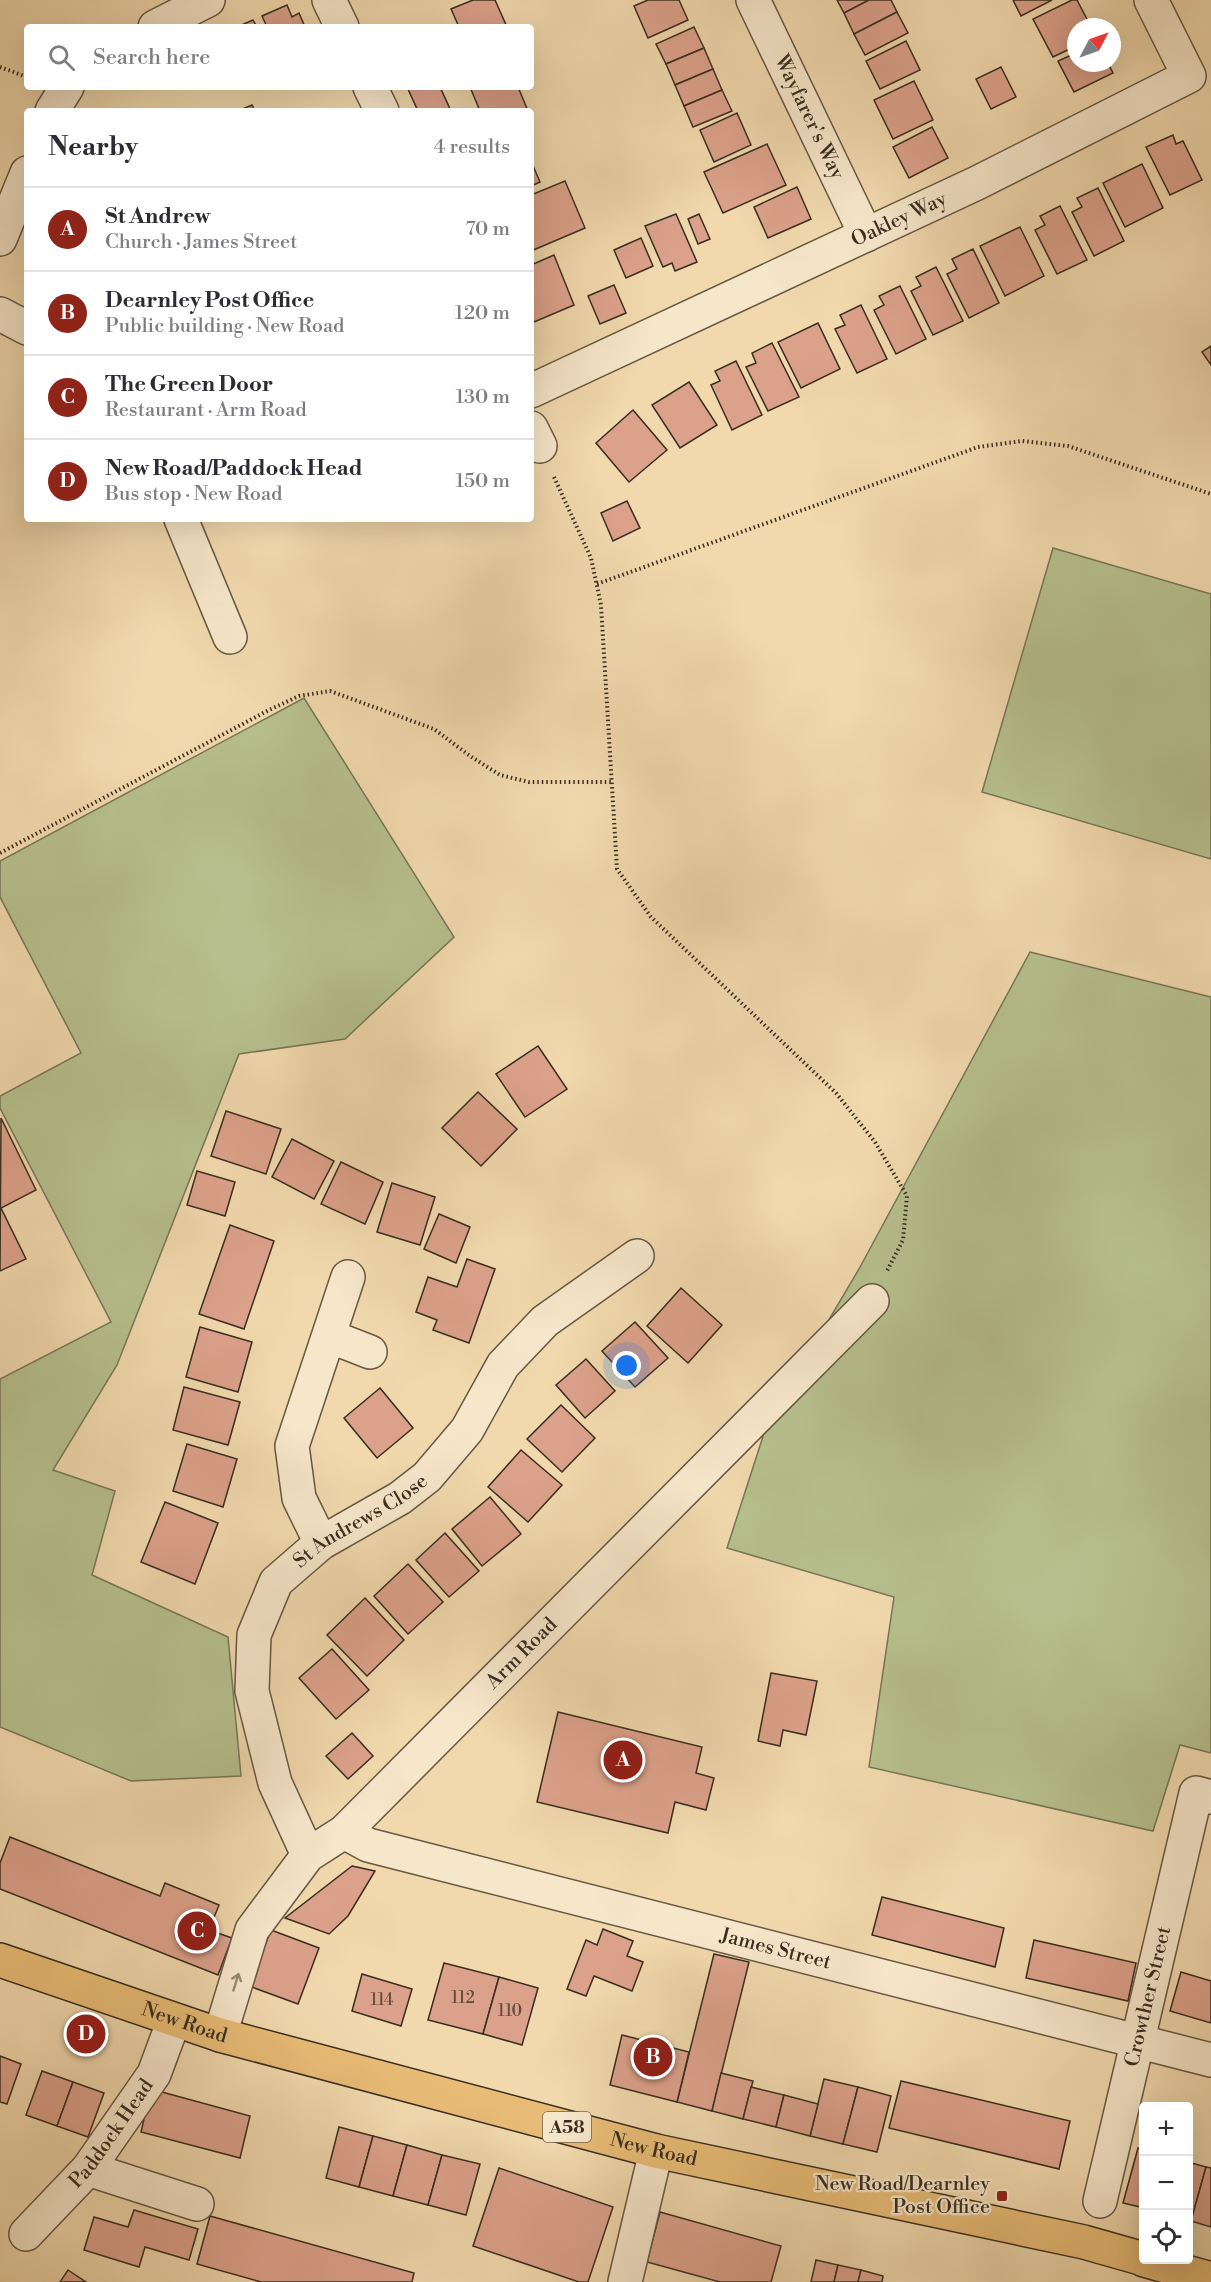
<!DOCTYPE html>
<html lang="en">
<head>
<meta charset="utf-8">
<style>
  :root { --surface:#fff; --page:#f2f2f3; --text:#2b2b33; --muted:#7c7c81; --line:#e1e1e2; --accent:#8f2418 }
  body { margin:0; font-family:"Libre Bodoni",serif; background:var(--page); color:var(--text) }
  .controls { position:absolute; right:18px; bottom:18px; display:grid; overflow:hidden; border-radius:6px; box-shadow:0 6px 24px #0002 }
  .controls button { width:54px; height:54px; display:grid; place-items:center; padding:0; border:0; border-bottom:2px solid var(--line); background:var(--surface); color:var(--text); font:30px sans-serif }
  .compass { position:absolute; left:1067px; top:18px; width:54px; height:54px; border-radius:50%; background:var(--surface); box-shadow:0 6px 24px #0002; rotate:49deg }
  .you { position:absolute; left:627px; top:1366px; width:21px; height:21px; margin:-15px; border:4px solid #fff; border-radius:50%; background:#1a73e8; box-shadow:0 0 0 9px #1a73e833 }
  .badge { display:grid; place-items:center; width:39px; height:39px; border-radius:50%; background:var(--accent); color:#fff; font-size:20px; font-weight:700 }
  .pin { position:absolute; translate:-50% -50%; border:3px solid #fff; box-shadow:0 2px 6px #0006 }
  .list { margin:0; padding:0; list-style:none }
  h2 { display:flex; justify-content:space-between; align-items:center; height:78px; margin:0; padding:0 24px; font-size:26px }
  h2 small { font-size:20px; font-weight:400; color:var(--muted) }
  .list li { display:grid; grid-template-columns:39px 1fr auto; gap:18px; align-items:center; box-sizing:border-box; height:84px; padding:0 24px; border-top:2px solid var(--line) }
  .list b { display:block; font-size:22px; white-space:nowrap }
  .list p { margin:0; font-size:20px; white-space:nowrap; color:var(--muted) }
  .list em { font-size:20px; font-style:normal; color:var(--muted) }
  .icon { flex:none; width:33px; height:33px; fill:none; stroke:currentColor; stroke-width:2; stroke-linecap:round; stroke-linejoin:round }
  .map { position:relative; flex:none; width:1211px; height:2282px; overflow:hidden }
  .search { position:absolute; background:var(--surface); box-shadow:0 6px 24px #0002; left:24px; top:24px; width:510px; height:66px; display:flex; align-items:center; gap:15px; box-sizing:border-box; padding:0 21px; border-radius:6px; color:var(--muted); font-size:22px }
  .panel { position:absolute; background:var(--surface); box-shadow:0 6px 24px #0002; left:24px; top:108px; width:510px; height:414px; border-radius:6px }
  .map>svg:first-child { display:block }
  .green { fill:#b6bf8d; stroke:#777656; stroke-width:1.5 }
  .building { fill:#dca18b; stroke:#382e1f; stroke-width:1.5 }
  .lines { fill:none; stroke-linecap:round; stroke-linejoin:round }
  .minor-casing { stroke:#665842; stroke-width:36 }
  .trunk-casing { stroke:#382e1f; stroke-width:36 }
  .path { stroke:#382e1f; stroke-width:4; stroke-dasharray:1.5 3; stroke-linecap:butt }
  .minor { stroke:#f6e6ca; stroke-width:33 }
  .trunk { stroke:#e8bc76; stroke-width:33 }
  .oneway { stroke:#978a74 }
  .poi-dot { fill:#8f2418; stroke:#f6e6ca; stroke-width:2 }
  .labels { text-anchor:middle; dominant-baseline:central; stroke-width:4.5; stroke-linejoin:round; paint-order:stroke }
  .number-label { font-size:16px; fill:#614b3a }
  .shield { fill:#f6e6ca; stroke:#716552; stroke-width:1.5 }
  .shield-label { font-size:18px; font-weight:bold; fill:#382e1f }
  .street-label { font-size:20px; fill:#382e1f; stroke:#f6e6ca }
  .poi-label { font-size:20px; fill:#382e1f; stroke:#f6e6ca; text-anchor:end }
</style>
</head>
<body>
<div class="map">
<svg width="1211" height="2282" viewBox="0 0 1211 2282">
  <rect width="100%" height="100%" fill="#f1d8ad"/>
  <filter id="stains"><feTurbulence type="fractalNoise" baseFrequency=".00333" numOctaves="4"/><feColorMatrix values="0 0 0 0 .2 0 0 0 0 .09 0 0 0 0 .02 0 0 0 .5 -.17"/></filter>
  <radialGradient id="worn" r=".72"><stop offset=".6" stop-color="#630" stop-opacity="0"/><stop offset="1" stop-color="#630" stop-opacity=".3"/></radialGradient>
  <g class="green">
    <path d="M1053,548L1211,594V859L982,792Z"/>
    <path d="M304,698L454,937L345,1039L239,1054L117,1365L53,1470L115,1491L92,1575L228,1637L241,1776L131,1781L0,1727V1379L111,1322L0,1108V1096L81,1053L0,897V861Z"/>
    <path d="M1030,952L1211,997V1753L1180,1745L1153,1831L869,1767L894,1597L727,1548L767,1424L859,1269Z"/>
  </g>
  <g class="building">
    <path d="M473,0H495L507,27H459L451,9Z"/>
    <path d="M648,0H679L688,20L648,38L634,6Z"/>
    <path d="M837,0H869L844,13Z"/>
    <path d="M869,0H891L897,12L854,34L844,13Z"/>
    <path d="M1013,0H1052L1021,16Z"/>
    <path d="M1072,0H1077L1091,27H1076V46L1053,57L1033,19Z"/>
    <path d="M287,5L292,17L299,13L305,27H267L262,16Z"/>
    <path d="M897,12L908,33L865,55L854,34Z"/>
    <path d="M253,20L257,27H237Z"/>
    <path d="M694,27L704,48L666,64L656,44Z"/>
    <path d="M906,41L920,70L880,89L866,61Z"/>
    <path d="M704,48L713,69L675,85L666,64Z"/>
    <path d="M1076,53V63H1108L1113,73L1074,92L1058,61Z"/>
    <path d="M1001,67L1016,97L991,109L976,79Z"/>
    <path d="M713,69L722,90L684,106L675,85Z"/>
    <path d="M914,81L933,120L893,139L874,100Z"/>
    <path d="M407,87H440L451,111H418Z"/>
    <path d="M470,87H518L528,111H480Z"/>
    <path d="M722,90L732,111L693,127L684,106Z"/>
    <path d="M252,105L255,111H238Z"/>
    <path d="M737,113L751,145L714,162L700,130Z"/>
    <path d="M932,127L948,158L909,178L893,147Z"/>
    <path d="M1173,135L1176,144L1183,141L1202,180L1170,195L1146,147Z"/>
    <path d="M767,144L786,185L723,213L704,172Z"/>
    <path d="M531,161L540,182L531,186Z"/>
    <path d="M1142,164L1163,208L1125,227L1103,183Z"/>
    <path d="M565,181L585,228L531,251V195Z"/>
    <path d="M797,187L811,219L768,238L754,207Z"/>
    <path d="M1098,188L1124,241L1094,256L1072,212L1082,207L1077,198Z"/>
    <path d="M1060,206L1087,260L1057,274L1035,230L1045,225L1040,216Z"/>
    <path d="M676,214L697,262L675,271L672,263L663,267L645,226Z"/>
    <path d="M699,214L710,239L698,244L688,219Z"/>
    <path d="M1020,227L1044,276L1005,296L980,246Z"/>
    <path d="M641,238L653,266L626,278L614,250Z"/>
    <path d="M973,249L999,303L969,318L947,274L957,269L952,259Z"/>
    <path d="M554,255L574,305L534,322L531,315V265Z"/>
    <path d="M936,267L963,321L933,335L911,291L921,286L916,277Z"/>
    <path d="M614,285L626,313L600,324L588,296Z"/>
    <path d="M900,286L926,339L896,354L874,310L884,305L879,296Z"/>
    <path d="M861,305L887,359L857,373L835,329L845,325L840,315Z"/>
    <path d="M818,323L840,369L801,388L778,342Z"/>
    <path d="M772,343L799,397L768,411L746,367L756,363L752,353Z"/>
    <path d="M1211,346V365L1202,352Z"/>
    <path d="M736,361L762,415L732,430L711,385L720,381L715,371Z"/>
    <path d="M689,382L717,425L680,448L652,405Z"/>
    <path d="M633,410L667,450L629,482L596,443Z"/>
    <path d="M627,501L640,528L613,541L601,513Z"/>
    <path d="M538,1046L567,1089L525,1117L496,1074Z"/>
    <path d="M478,1092L517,1129L481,1166L442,1128Z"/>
    <path d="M226,1111L281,1129L266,1174L211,1156Z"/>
    <path d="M1,1118L36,1190L1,1208L26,1259L0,1271Z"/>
    <path d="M292,1139L334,1161L314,1199L272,1177Z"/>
    <path d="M341,1162L383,1182L365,1224L321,1204Z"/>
    <path d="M197,1171L235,1182L225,1216L187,1205Z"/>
    <path d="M392,1183L435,1197L420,1245L377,1232Z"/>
    <path d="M439,1214L470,1227L456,1263L424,1249Z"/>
    <path d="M230,1225L274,1241L244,1329L199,1314Z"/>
    <path d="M467,1259L495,1269L469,1343L433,1330L437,1320L416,1312L428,1277L457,1287Z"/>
    <path d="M681,1288L722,1325L688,1363L647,1326Z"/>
    <path d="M635,1322L668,1358L635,1387L602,1351Z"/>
    <path d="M200,1327L252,1342L238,1392L186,1377Z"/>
    <path d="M586,1359L615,1391L585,1418L556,1385Z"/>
    <path d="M184,1387L240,1402L228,1445L173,1430Z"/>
    <path d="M380,1388L413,1428L377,1458L344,1418Z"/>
    <path d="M561,1405L595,1438L562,1472L527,1439Z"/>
    <path d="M187,1444L237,1459L223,1507L173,1491Z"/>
    <path d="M521,1450L562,1485L528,1522L488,1487Z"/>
    <path d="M490,1497L521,1534L482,1566L452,1529Z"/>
    <path d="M165,1502L218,1523L195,1584L141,1562Z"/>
    <path d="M445,1533L479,1571L449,1597L416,1560Z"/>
    <path d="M408,1564L443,1602L408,1634L374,1596Z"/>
    <path d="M365,1598L404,1640L367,1676L327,1635Z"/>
    <path d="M332,1649L369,1690L336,1719L299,1678Z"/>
    <path d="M771,1673L817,1681L806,1735L783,1730L780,1746L758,1741Z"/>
    <path d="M558,1712L702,1747L696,1773L714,1778L706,1810L675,1802L668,1833L537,1802Z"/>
    <path d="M352,1733L373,1756L348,1779L326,1756Z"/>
    <path d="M10,1837L160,1896L165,1883L219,1905L209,1930L232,1938L218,1975L0,1889V1863Z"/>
    <path d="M352,1866L375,1871L348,1916L329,1934L285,1918Z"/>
    <path d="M882,1897L1004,1928L995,1967L872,1935Z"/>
    <path d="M603,1929L633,1941L627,1956L643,1962L632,1991L594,1976L586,1996L567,1989L586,1940L597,1945Z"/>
    <path d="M271,1930L319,1948L298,2004L249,1986Z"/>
    <path d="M1034,1940L1136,1963L1128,2001L1026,1978Z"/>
    <path d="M714,1954L749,1962L712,2111L677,2102Z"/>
    <path d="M444,1963L499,1977L483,2034L428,2020Z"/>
    <path d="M1181,1972L1211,1981V2023L1170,2011Z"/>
    <path d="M362,1974L412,1989L401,2026L352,2011Z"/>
    <path d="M499,1977L538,1988L522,2045L483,2034Z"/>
    <path d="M622,2035L689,2052L677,2102L610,2085Z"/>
    <path d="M0,2056L21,2064L7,2104L0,2102Z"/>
    <path d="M42,2071L73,2082L57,2126L26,2115Z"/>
    <path d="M721,2073L753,2081L743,2119L712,2111Z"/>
    <path d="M824,2079L858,2087L843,2144L810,2136Z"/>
    <path d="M901,2081L1070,2121L1059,2169L889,2128Z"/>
    <path d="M73,2082L104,2093L88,2137L57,2126Z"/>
    <path d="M751,2087L784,2095L776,2127L743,2119Z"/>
    <path d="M858,2087L891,2096L877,2152L843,2144Z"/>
    <path d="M151,2089L250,2116L240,2158L141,2132Z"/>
    <path d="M784,2095L818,2104L810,2136L776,2127Z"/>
    <path d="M339,2127L373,2136L359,2187L326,2178Z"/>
    <path d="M373,2136L407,2145L393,2196L359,2187Z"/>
    <path d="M407,2145L442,2155L428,2205L393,2196Z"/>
    <path d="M1138,2148L1144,2149V2208L1123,2203Z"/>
    <path d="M442,2155L480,2164L466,2215L428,2205Z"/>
    <path d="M1188,2162L1206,2167L1191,2221H1188Z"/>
    <path d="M1206,2167L1211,2168V2227L1191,2221Z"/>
    <path d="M499,2168L613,2207L588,2282H579L473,2246Z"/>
    <path d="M134,2210L198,2229L189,2260L145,2247L139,2267L84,2250L94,2217L128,2227Z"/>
    <path d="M660,2212L781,2246L771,2282H720L647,2262Z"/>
    <path d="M210,2216L414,2273L412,2282H261L197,2264Z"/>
    <path d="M816,2260L838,2265L834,2282H811Z"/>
    <path d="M838,2265L861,2270L858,2282H834Z"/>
    <path d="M68,2270L86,2282H60Z"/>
    <path d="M861,2270L883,2276L882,2282H858Z"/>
  </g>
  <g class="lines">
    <g class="minor-casing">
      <g id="minor">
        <path d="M329,0L342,27"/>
        <path id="s1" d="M753,0L866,235"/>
        <path d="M155,27L208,0"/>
        <path d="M370,87L382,111"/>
        <path d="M52,111L67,87"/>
        <path d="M0,239L27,173"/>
        <path d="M0,314L27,328"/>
        <path id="s2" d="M531,391L977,183L1189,76L1151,0"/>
        <path d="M531,428L540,446"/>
        <path d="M181,519L230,637"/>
        <path d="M329,1336L370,1352"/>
        <path d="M321,1543L299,1498L292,1446L348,1277"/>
        <path id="s3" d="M344,1832L368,1845L1211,2060"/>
        <path id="s4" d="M308,1855L275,1783L252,1691L254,1635L276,1582L321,1543L400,1498L427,1477L467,1430L503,1365L545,1321L637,1256"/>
        <path id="s5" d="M220,2035L252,1930L308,1855L344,1832L872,1301"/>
        <path d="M88,2169L197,2204"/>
        <path id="s6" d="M1100,2201L1196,1793L1211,1797"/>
        <path id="s7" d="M26,2234L88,2169L154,2074L174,2020"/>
        <path d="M625,2282L656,2151"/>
      </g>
    </g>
    <g class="trunk-casing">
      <g id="trunk">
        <path id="s8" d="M0,1960L220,2035L656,2151L1084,2242L1144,2259"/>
        <path d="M1144,2260L1211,2279"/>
      </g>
    </g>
    <g class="path">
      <path d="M0,67L27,77"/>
      <path d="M554,477L591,558L601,605L617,869L651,917L836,1093L875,1142L907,1196L903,1240L887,1271"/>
      <path d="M597,584L978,447L1022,441L1068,446L1211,494"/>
      <path d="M0,853L269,710L299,696L330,691L434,729L470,756L500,775L529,782H612"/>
    </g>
    <use href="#minor" class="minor"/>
    <use href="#trunk" class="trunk"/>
  </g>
  <defs><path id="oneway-shaft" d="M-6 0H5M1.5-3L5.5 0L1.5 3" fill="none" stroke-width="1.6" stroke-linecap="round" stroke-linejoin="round" transform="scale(1.5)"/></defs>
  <use class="oneway" href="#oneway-shaft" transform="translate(236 1982) rotate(-73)"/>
  <rect class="poi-dot" x="996" y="2190" width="12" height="12" rx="3"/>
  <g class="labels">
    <g class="number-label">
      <text x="463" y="1998">112</text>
      <text x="382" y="2000">114</text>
      <text x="510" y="2011">110</text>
    </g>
    <rect class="shield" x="543" y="2112" width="48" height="30" rx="4.5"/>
    <g class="shield-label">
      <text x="567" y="2127">A58</text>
    </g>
    <g class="street-label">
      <text stroke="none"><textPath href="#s1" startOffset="130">Wayfarer's Way</textPath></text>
      <text stroke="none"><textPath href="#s2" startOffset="406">Oakley Way</textPath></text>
      <text stroke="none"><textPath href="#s4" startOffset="392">St Andrews Close</textPath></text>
      <text stroke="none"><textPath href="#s5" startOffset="498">Arm Road</textPath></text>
      <text stroke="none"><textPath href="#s3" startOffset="448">James Street</textPath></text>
      <text stroke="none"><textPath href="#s6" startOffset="210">Crowther Street</textPath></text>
      <text stroke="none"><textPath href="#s8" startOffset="195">New Road</textPath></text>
      <text stroke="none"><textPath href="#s7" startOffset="132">Paddock Head</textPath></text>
      <text stroke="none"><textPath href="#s8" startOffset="681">New Road</textPath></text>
    </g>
    <g class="poi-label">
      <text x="990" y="2184">New Road/Dearnley<tspan x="990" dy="23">Post Office</tspan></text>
    </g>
  </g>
  <rect width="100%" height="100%" filter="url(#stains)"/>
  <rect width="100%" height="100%" fill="url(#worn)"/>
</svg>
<div class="controls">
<button>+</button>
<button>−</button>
<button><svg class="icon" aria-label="locate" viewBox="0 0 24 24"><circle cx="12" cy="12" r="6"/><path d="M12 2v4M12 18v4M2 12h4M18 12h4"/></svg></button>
</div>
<svg class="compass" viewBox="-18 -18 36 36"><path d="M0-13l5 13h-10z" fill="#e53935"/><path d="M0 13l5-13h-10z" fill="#7c7c81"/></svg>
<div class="you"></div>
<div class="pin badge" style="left:623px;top:1760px">A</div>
<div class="pin badge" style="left:653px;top:2057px">B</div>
<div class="pin badge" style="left:197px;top:1931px">C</div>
<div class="pin badge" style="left:86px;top:2034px">D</div>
<div class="search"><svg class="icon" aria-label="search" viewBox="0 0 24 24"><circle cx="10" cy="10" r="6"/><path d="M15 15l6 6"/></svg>Search here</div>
<section class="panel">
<h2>Nearby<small>4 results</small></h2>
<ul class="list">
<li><span class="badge">A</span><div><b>St Andrew</b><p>Church · James Street</p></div><em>70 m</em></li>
<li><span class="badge">B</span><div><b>Dearnley Post Office</b><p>Public building · New Road</p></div><em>120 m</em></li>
<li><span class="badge">C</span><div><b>The Green Door</b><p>Restaurant · Arm Road</p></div><em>130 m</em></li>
<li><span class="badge">D</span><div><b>New Road/Paddock Head</b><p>Bus stop · New Road</p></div><em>150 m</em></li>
</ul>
</section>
</div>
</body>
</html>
